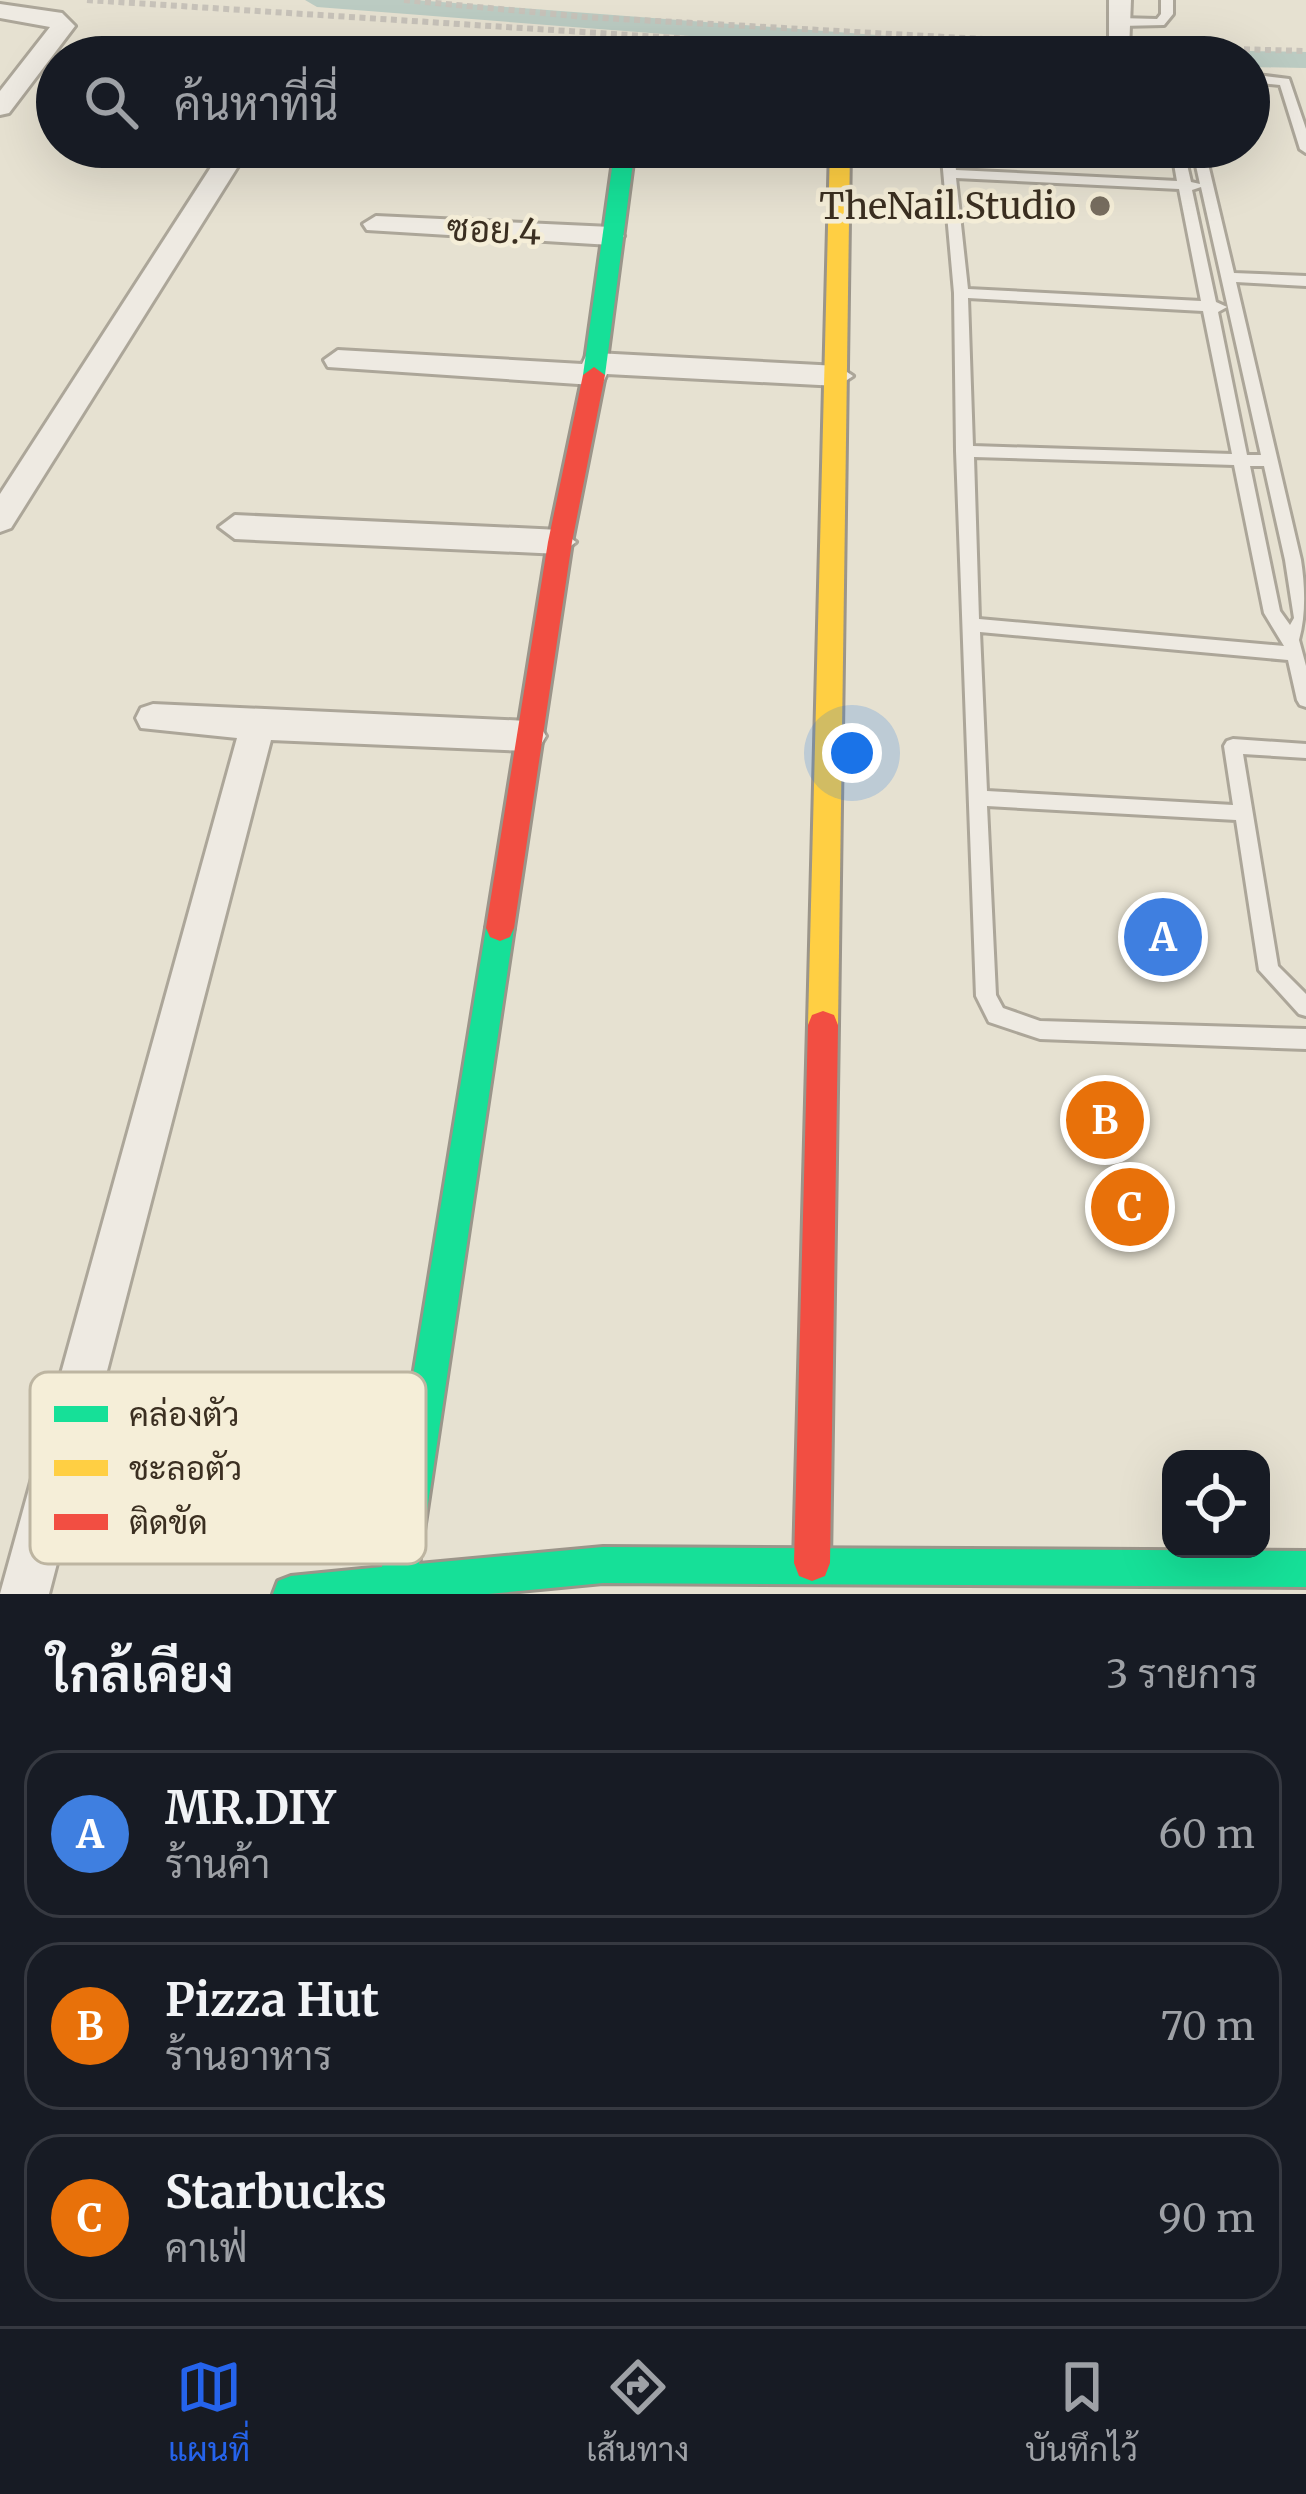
<!DOCTYPE html>
<html lang="th">
<head>
<meta charset="utf-8">
<style>
  :root { --surface:#171b24; --page:#20242c; --text:#f1f3f6; --muted:#9ea1a6; --line:#363941; --accent:#2563eb }
  body { margin:0; font-family:Merriweather,Sarabun,serif; background:var(--page); color:var(--text) }
  .controls { position:absolute; right:36px; bottom:36px; display:grid; overflow:hidden; border-radius:24px; box-shadow:0 12px 48px #0002 }
  .controls button { width:108px; height:108px; display:grid; place-items:center; padding:0; border:0; border-bottom:3px solid var(--line); background:var(--surface); color:var(--text); font:60px sans-serif }
  .you { position:absolute; left:852px; top:753px; width:42px; height:42px; margin:-30px; border:9px solid #fff; border-radius:50%; background:#1a73e8; box-shadow:0 0 0 18px #1a73e833 }
  .badge { display:grid; place-items:center; width:78px; height:78px; border-radius:50%; background:var(--accent); color:#fff; font-size:39px; font-weight:700 }
  .pin { position:absolute; translate:-50% -50%; border:6px solid #fff; box-shadow:0 3px 12px #0006 }
  .list { margin:0; padding:0; list-style:none }
  h2 { display:flex; justify-content:space-between; align-items:center; height:156px; margin:0; padding:0 48px; font-size:51px }
  h2 small { font-size:39px; font-weight:400; color:var(--muted) }
  .list li { display:grid; grid-template-columns:78px 1fr auto; gap:36px; align-items:center; box-sizing:border-box; height:168px; margin:0 24px 24px; padding:0 24px; border:3px solid var(--line); border-radius:36px }
  .list b { display:block; font-size:45px; white-space:nowrap }
  .list p { margin:0; font-size:39px; white-space:nowrap; color:var(--muted) }
  .list em { font-size:39px; font-style:normal; color:var(--muted) }
  .icon { flex:none; width:66px; height:66px; fill:none; stroke:currentColor; stroke-width:2; stroke-linecap:round; stroke-linejoin:round }
  .map { position:relative; flex:none; width:1306px; height:1594px; overflow:hidden }
  .search { position:absolute; background:var(--surface); box-shadow:0 12px 48px #0002; left:36px; right:36px; top:36px; height:132px; display:flex; align-items:center; gap:30px; box-sizing:border-box; padding:0 42px; border-radius:66px; color:var(--muted); font-size:45px }
  .sheet { height:732px; background:var(--surface) }
  nav { display:flex; justify-content:space-around; align-items:center; box-sizing:border-box; height:168px; border-top:3px solid var(--line); background:var(--surface); font-size:33px; color:var(--muted) }
  nav a { display:grid; justify-items:center; gap:6px }
  nav .on { color:var(--accent) }
  .map>svg:first-child { display:block }
  .lines { fill:none; stroke-linecap:round; stroke-linejoin:round }
  .canal { fill:#bbcbc2; fill-rule:evenodd }
  .lane-casing { stroke:#aca699; stroke-width:6 }
  .street-casing { stroke:#aca699; stroke-width:6 }
  .fast-casing { stroke:#9b958a; stroke-width:6 }
  .slow-casing { stroke:#9b958a; stroke-width:6 }
  .jam-casing { stroke:#9b958a; stroke-width:6 }
  .path { stroke:#c7c2b9; stroke-width:6; stroke-dasharray:6 4.5; stroke-linecap:butt }
  .lane { fill:#eeeae2; fill-rule:evenodd }
  .street { fill:#eeeae2; fill-rule:evenodd }
  .fast { fill:#16e098; fill-rule:evenodd }
  .slow { fill:#ffcf43; fill-rule:evenodd }
  .jam { fill:#f24e42; fill-rule:evenodd }
  .poi-dot { fill:#776d5f; stroke:#f5eed8; stroke-width:4.5 }
  .labels { text-anchor:middle; dominant-baseline:central; stroke-width:9; stroke-linejoin:round; paint-order:stroke }
  .far-poi-label { font-size:36px; fill:#3b2f21; stroke:#f5eed8; text-anchor:end }
  .far-street-label { font-size:36px; fill:#3b2f21; stroke:#f5eed8 }
  .key { fill:#f5eed8; stroke:#bdb5a1; stroke-width:3 }
  .key-label { font-size:33px; fill:#3b2f21 }
</style>
</head>
<body>
<div class="map">
<svg width="1306" height="1594" viewBox="0 0 1306 1594">
  <rect width="100%" height="100%" fill="#e6e1d1"/>
  <g class="lines">
    <g class="canal">
      <path d="M305,0H415L981,43L1188,49L1201,57H958L317,7Z"/>
      <path d="M1249,51L1306,52V68L1249,67V57H1237Z"/>
    </g>
    <g class="lane-casing">
      <g id="lane">
        <path d="M1161,0H1173V14L1164,25L1120,26L1114,22L1120,18L1157,19L1161,14Z"/>
        <path d="M1249,74L1289,79L1306,129V153L1300,149L1280,85L1249,82Z"/>
        <path d="M941,147H953L956,170L1177,181L1171,147H1183L1191,182L1200,184L1192,147H1204L1234,273L1306,276V286L1236,282L1301,560C1305,586 1306,615 1299,640L1306,666V707L1300,705L1297,700L1288,660L980,632L987,791L1233,805L1224,746L1227,741L1233,739L1306,744V758L1243,754L1278,966L1306,994V1016L1299,1014L1259,970L1236,820L987,806L996,995L1003,1008L1040,1021L1306,1029V1049L1040,1039L989,1022L976,996L956,451L954,293ZM956,178L1179,189L1201,301L968,289ZM1201,187L1261,455H1247L1218,312L1227,307L1216,302L1192,190ZM968,298L1203,311L1232,454L973,446ZM974,457L1234,465L1264,613L1284,646L979,619ZM1250,466H1264L1285,560L1294,618L1290,625L1280,611Z"/>
      </g>
    </g>
    <g class="street-casing">
      <g id="street">
        <path d="M1109,0H1131L1129,51L1109,46Z"/>
        <path d="M0,4L62,13L75,26L9,113L0,115V91L50,27L0,18Z"/>
        <path d="M293,40H309L313,45L305,57H281Z"/>
        <path d="M841,47L849,49L853,57H829Z"/>
        <path d="M224,147H250L11,528L0,532V494Z"/>
        <path d="M319,147H394L397,151C381,164 334,160 319,147Z"/>
        <path d="M376,216L611,227L624,236L611,245L367,230L363,224Z"/>
        <path d="M338,350L582,364L586,356L596,353L838,366L853,376L838,386L607,374L603,382L593,385L328,367L324,360Z"/>
        <path d="M235,515L560,530L576,542L560,554L235,539L219,527Z"/>
        <path d="M153,704L528,721L540,726L546,736L540,746L528,751L271,740L49,1594H0L237,738L141,728L136,718L141,708Z"/>
      </g>
    </g>
    <g class="fast-casing">
      <g id="fast">
        <path d="M615,147H635L605,375L594,383L583,375Z"/>
        <path d="M500,915L510,919L514,928L419,1564L603,1547L1306,1551V1587L603,1583L488,1594H273L278,1581L291,1576L382,1567L486,928L490,919Z"/>
      </g>
    </g>
    <g class="slow-casing">
      <path id="slow" d="M830,147H850L838,1025L834,1035L823,1039L812,1035L808,1025Z"/>
    </g>
    <g class="jam-casing">
      <g id="jam">
        <path d="M594,367L605,375L572,542L514,928L510,937L500,941L490,937L486,928L548,542L583,375Z"/>
        <path d="M823,1011L834,1015L838,1025L830,1563L825,1576L812,1581L799,1576L794,1563L808,1025L812,1015Z"/>
      </g>
    </g>
    <g class="path">
      <path d="M87,0L816,47"/>
      <path d="M404,0L585,17L1091,45"/>
      <path d="M1160,47L1306,51"/>
      <path d="M867,51L916,57"/>
    </g>
    <use href="#lane" class="lane"/>
    <use href="#street" class="street"/>
    <use href="#fast" class="fast"/>
    <use href="#slow" class="slow"/>
    <use href="#jam" class="jam"/>
  </g>
  <circle class="poi-dot" cx="1100" cy="206" r="12"/>
  <g class="labels">
    <g class="far-poi-label">
      <text x="1076" y="206">TheNail.Studio</text>
    </g>
    <g class="far-street-label">
      <text transform="translate(494 230) rotate(3)">ซอย.4</text>
    </g>
  </g>
  <rect x="30" y="1372" width="396" height="192" rx="18" class="key"/>
  <rect x="54" y="1406" width="54" height="16" fill="#16e098"/>
  <rect x="54" y="1460" width="54" height="16" fill="#ffcf43"/>
  <rect x="54" y="1514" width="54" height="16" fill="#f24e42"/>
  <g class="key-label">
    <text x="129" y="1426">คล่องตัว</text>
    <text x="129" y="1480">ชะลอตัว</text>
    <text x="129" y="1534">ติดขัด</text>
  </g>
</svg>
<div class="controls">
<button><svg class="icon" aria-label="locate" viewBox="0 0 24 24"><circle cx="12" cy="12" r="6"/><path d="M12 2v4M12 18v4M2 12h4M18 12h4"/></svg></button>
</div>
<div class="you"></div>
<div class="pin badge" style="left:1163px;top:937px;background:#3f7fe0">A</div>
<div class="pin badge" style="left:1105px;top:1120px;background:#e8710a">B</div>
<div class="pin badge" style="left:1130px;top:1207px;background:#e8710a">C</div>
<div class="search"><svg class="icon" aria-label="search" viewBox="0 0 24 24"><circle cx="10" cy="10" r="6"/><path d="M15 15l6 6"/></svg>ค้นหาที่นี่</div>
</div>
<section class="sheet">
<h2>ใกล้เคียง<small>3 รายการ</small></h2>
<ul class="list">
<li><span class="badge" style="background:#3f7fe0">A</span><div><b>MR.DIY</b><p>ร้านค้า</p></div><em>60 m</em></li>
<li><span class="badge" style="background:#e8710a">B</span><div><b>Pizza Hut</b><p>ร้านอาหาร</p></div><em>70 m</em></li>
<li><span class="badge" style="background:#e8710a">C</span><div><b>Starbucks</b><p>คาเฟ่</p></div><em>90 m</em></li>
</ul>
</section>
<nav>
<a class="on"><svg class="icon" aria-label="map" viewBox="0 0 24 24"><path d="M3 6l6-2 6 2 6-2v14l-6 2-6-2-6 2zM9 4v14M15 6v14"/></svg>แผนที่</a>
<a><svg class="icon" aria-label="directions" viewBox="0 0 24 24"><path d="M12 3l9 9-9 9-9-9zM9 14v-3h6M13 9l2 2-2 2"/></svg>เส้นทาง</a>
<a><svg class="icon" aria-label="saved" viewBox="0 0 24 24"><path d="M7 4h10v16l-5-4-5 4z"/></svg>บันทึกไว้</a>
</nav>
</body>
</html>
